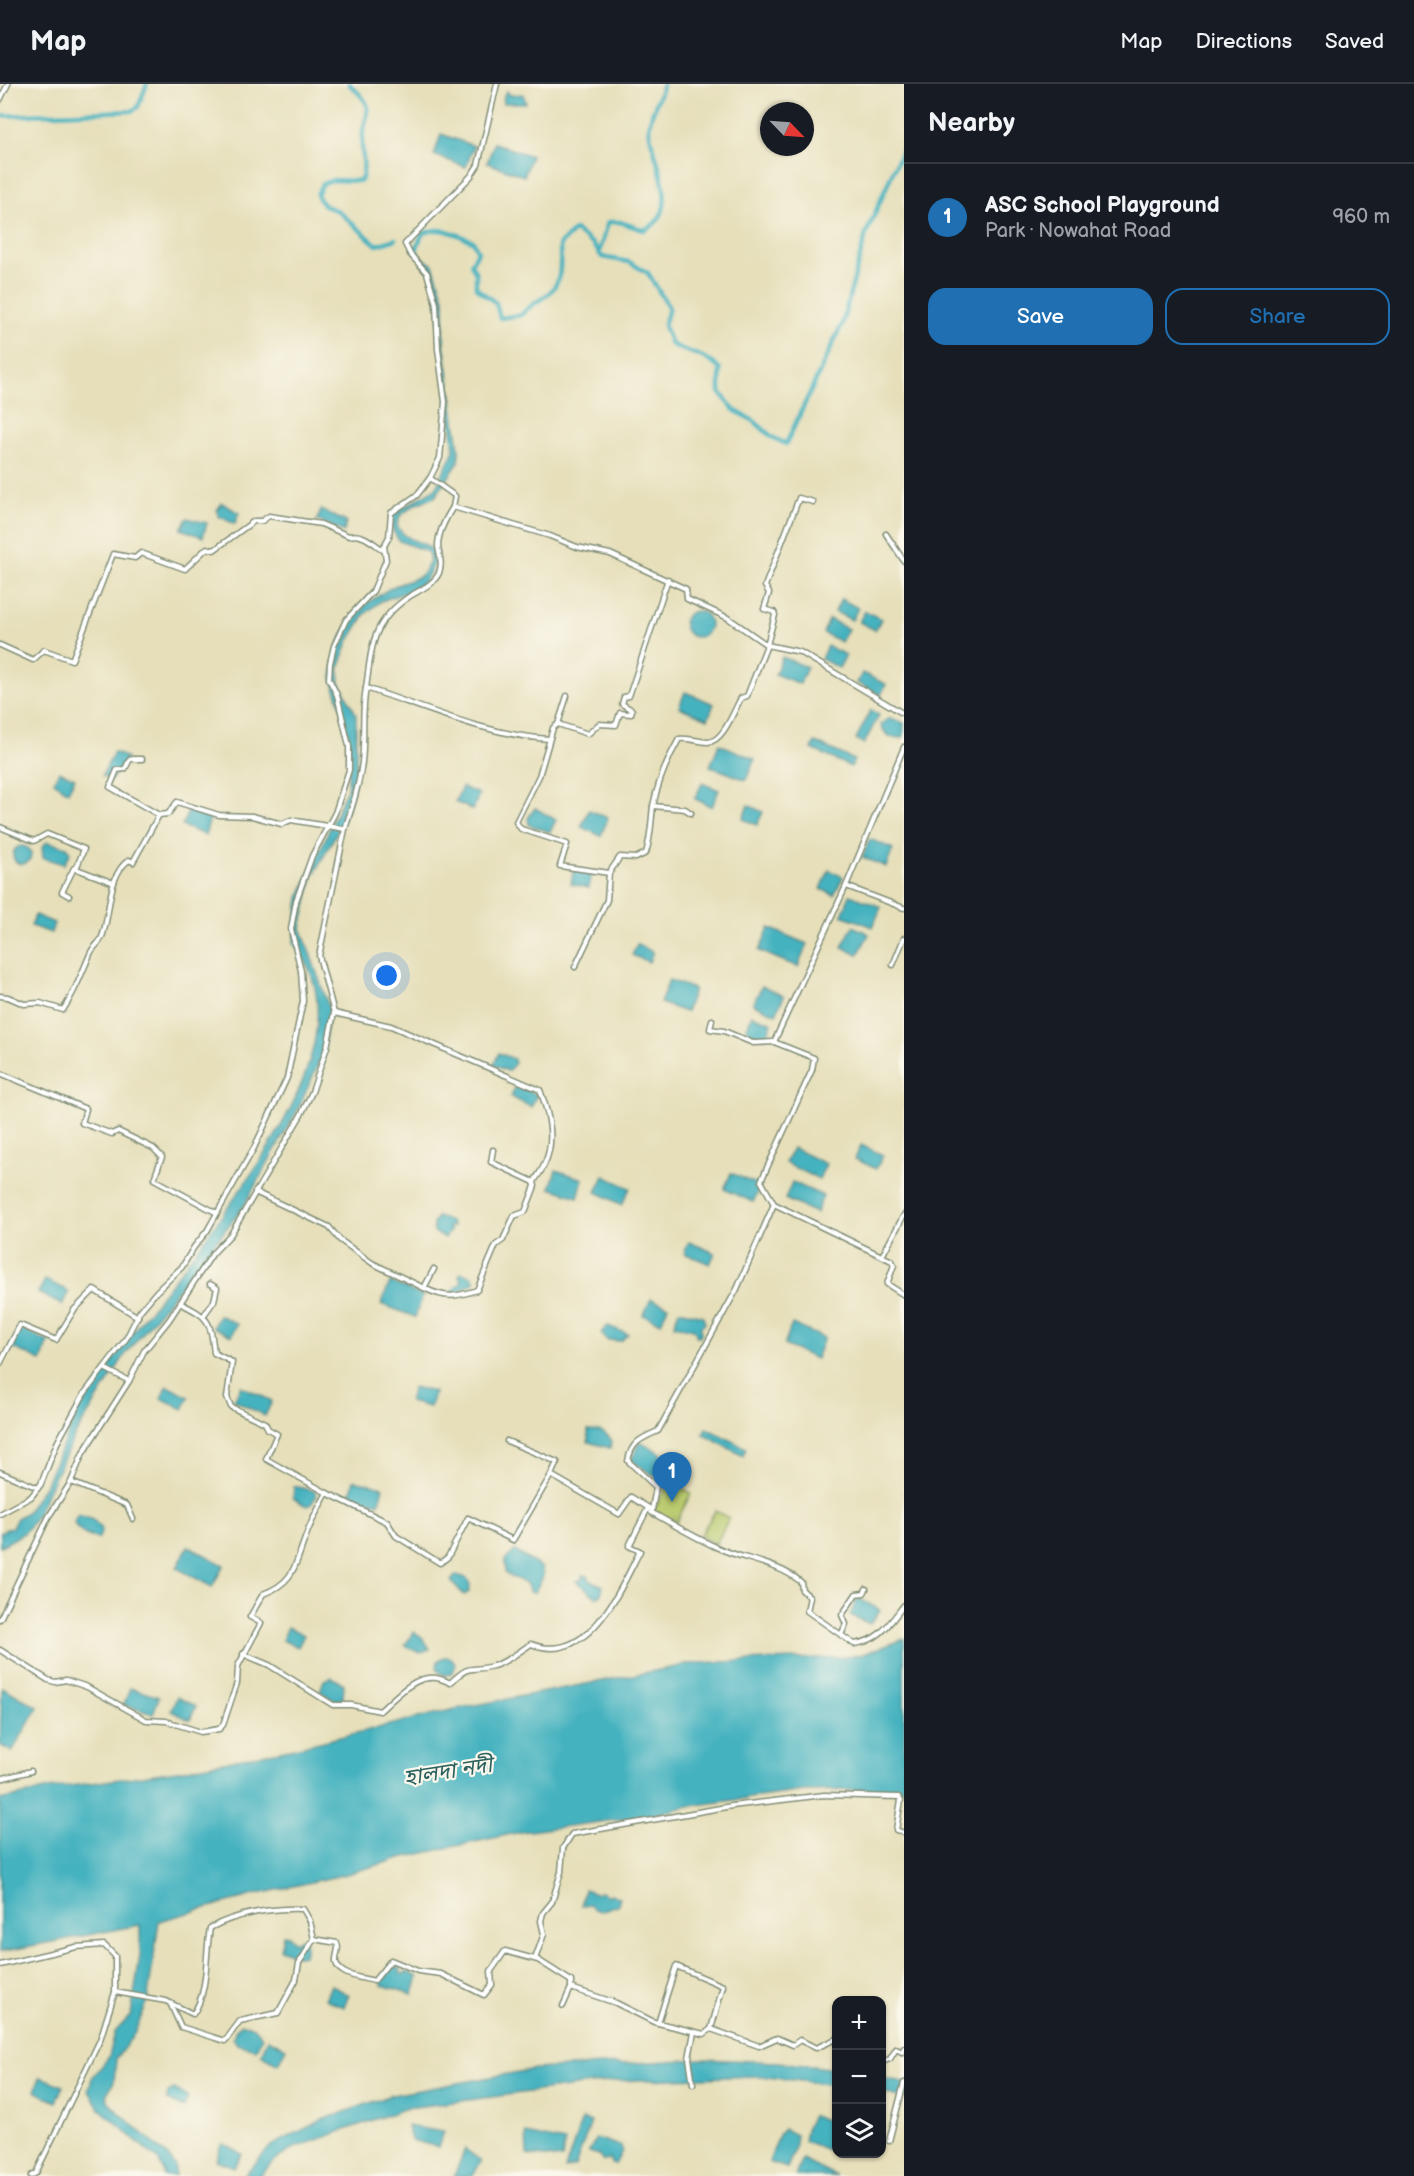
<!DOCTYPE html>
<html lang="en">
<head>
<meta charset="utf-8">
<style>
  :root { --surface:#171b24; --page:#20242c; --text:#f1f3f6; --muted:#9ea1a6; --line:#363941; --accent:#1f6fb2 }
  body { margin:0; font-family:"Balsamiq Sans","Noto Sans Bengali",sans-serif; background:var(--page); color:var(--text) }
  .controls { position:absolute; right:18px; bottom:18px; display:grid; overflow:hidden; border-radius:12px; box-shadow:0 2px 4px #0004 }
  .controls button { width:54px; height:54px; display:grid; place-items:center; padding:0; border:0; border-bottom:2px solid var(--line); background:var(--surface); color:var(--text); font:30px sans-serif }
  .compass { position:absolute; left:760px; top:18px; width:54px; height:54px; border-radius:50%; background:var(--surface); box-shadow:0 2px 4px #0004; rotate:115deg }
  .you { position:absolute; left:387px; top:892px; width:21px; height:21px; margin:-15px; border:4px solid #fff; border-radius:50%; background:#1a73e8; box-shadow:0 0 0 9px #1a73e833 }
  .badge { display:grid; place-items:center; width:39px; height:39px; border-radius:50%; background:var(--accent); color:#fff; font-size:20px; font-weight:700 }
  .pin { position:absolute; translate:-50% -50px; filter:drop-shadow(0 2px 3px #0008) }
  .pin::after { content:''; position:absolute; top:32px; width:21px; height:18px; background:inherit; clip-path:polygon(0 0,100% 0,50% 100%) }
  .list { margin:0; padding:0; list-style:none }
  h2 { display:flex; justify-content:space-between; align-items:center; height:78px; margin:0; padding:0 24px; font-size:26px }
  h2 small { font-size:20px; font-weight:400; color:var(--muted) }
  .list li { display:grid; grid-template-columns:39px 1fr auto; gap:18px; align-items:center; box-sizing:border-box; height:108px; padding:0 24px; border-top:2px solid var(--line) }
  .list b { display:block; font-size:22px; white-space:nowrap }
  .list p { margin:0; font-size:20px; white-space:nowrap; color:var(--muted) }
  .list em { font-size:20px; font-style:normal; color:var(--muted) }
  .actions { display:flex; gap:12px; padding:18px 24px }
  .actions a { flex:1; padding:14px 0; border:2px solid var(--accent); border-radius:18px; text-align:center; font-size:21px; color:var(--accent) }
  .actions .main { background:var(--accent); color:#fff }
  .icon { flex:none; width:33px; height:33px; fill:none; stroke:currentColor; stroke-width:2; stroke-linecap:round; stroke-linejoin:round }
  .map { position:relative; flex:none; width:904px; height:2092px; overflow:hidden }
  header { display:flex; align-items:center; gap:36px; box-sizing:border-box; height:84px; padding:0 30px; background:var(--surface); border-bottom:2px solid var(--line) }
  header strong { font-size:28px }
  nav { display:flex; gap:33px; margin-inline-start:auto; font-size:21px }
  main { display:flex }
  aside { flex:1; background:var(--surface) }
  .map>svg:first-child { display:block }
  .park { fill:url(#park-tufts); stroke:#6c8451; stroke-width:1.5 }
  .water { fill:#44b2bf; stroke:#32787a; stroke-width:1.5 }
  .lines { fill:none; stroke-linecap:round; stroke-linejoin:round }
  .canal { stroke:#44b2bf; stroke-width:4.5 }
  .street-casing { stroke:#828e77; stroke-width:7 }
  .street { stroke:#fff; stroke-width:4 }
  .labels { text-anchor:middle; dominant-baseline:central; stroke-width:4.5; stroke-linejoin:round; paint-order:stroke }
  .water-label { font-size:22px; font-style:italic; fill:#2a605e; stroke:#fbf7ec }
</style>
</head>
<body>
<header>
<strong>Map</strong>
<nav><a>Map</a><a>Directions</a><a>Saved</a></nav>
</header>
<main>
<div class="map">
<svg width="904" height="2092" viewBox="0 0 904 2092">
  <defs>
    <pattern id="park-tufts" width="24" height="20" patternUnits="userSpaceOnUse" patternTransform="scale(1.5)"><rect width="24" height="20" fill="#bacb6e"/><path d="M3 7l-1-3M5 7V3M7 7l1-3M15 17l-1-3M17 17v-4M19 17l1-3" fill="none" stroke="#9faf60"/></pattern>
  </defs>
  <rect width="100%" height="100%" fill="#fbf7ec"/>
  <filter id="ink" filterUnits="userSpaceOnUse"><feTurbulence type="fractalNoise" baseFrequency=".0167" numOctaves="2"/><feDisplacementMap in="SourceGraphic" scale="12" xChannelSelector="R" yChannelSelector="G"/><feConvolveMatrix kernelMatrix="1 2 1 2 8 2 1 2 1" color-interpolation-filters="sRGB"/></filter>
  <filter id="wash" filterUnits="userSpaceOnUse"><feTurbulence type="fractalNoise" baseFrequency=".008" numOctaves="4" result="noise"/><feDisplacementMap in="SourceGraphic" scale="24" xChannelSelector="R" yChannelSelector="G"/><feGaussianBlur stdDeviation="1.35" result="paint"/><feColorMatrix in="noise" values="0 0 0 0 0 0 0 0 0 0 0 0 0 0 0 0 0 1.4 0 .05"/><feComposite in="paint" operator="in"/></filter>
  <g filter="url(#wash)">
    <rect width="100%" height="100%" fill="#e6dfba"/>
    <g class="park">
      <path d="M670,1397L691,1409L676,1439L653,1427Z"/>
      <path d="M715,1427L729,1434L716,1460L700,1452Z"/>
    </g>
    <g class="water">
      <path d="M507,7L510,11L523,10L526,19H503L504,11Z"/>
      <path d="M441,50L474,62L466,83L434,71Z"/>
      <path d="M494,59L531,72L524,92L487,79Z"/>
      <path d="M416,162L420,172L433,181L444,214V259L459,364V378L435,413L416,420L400,432L397,441C407,462 432,455 437,474L425,497L409,507L381,517L365,530L348,558L339,585L340,599L356,630V687L350,717L341,741L313,792L301,844L330,926L322,972L298,1025L242,1125L125,1271L75,1351L34,1436L24,1449L0,1463V1448L12,1443L17,1434L27,1428L45,1401L78,1327L145,1231C155,1223 157,1216 165,1207C176,1193 187,1179 198,1164C251,1091 367,950 294,860L299,814L347,705L350,669L348,648L332,594L337,563L349,539L367,519L392,503L421,492L430,478L428,468L399,457L392,445V435L396,428L436,404L454,366L437,212L431,190L412,164Z"/>
      <path d="M222,419L239,429L235,440L218,432L217,426Z"/>
      <path d="M321,426L346,438L344,448L317,436Z"/>
      <path d="M187,434L207,439L203,453L181,445Z"/>
      <path d="M841,515L858,524L852,536L835,528Z"/>
      <path d="M865,527L881,535L875,546L859,538Z"/>
      <circle cx="697" cy="540" r="13"/>
      <path d="M829,535L848,545L841,558L823,549Z"/>
      <path d="M827,562L846,571L839,584L821,575Z"/>
      <path d="M782,573L807,583L800,600L775,590Z"/>
      <path d="M862,589L886,600L881,611L857,599Z"/>
      <path d="M685,608L714,620L708,635L679,623Z"/>
      <path d="M871,626L879,631L864,660L856,655Z"/>
      <path d="M890,634L904,639L903,654L890,653L882,645L881,640Z"/>
      <path d="M815,658L854,676L851,683L812,665Z"/>
      <path d="M719,660L755,675L746,696L710,682Z"/>
      <path d="M114,668L127,674L111,696L102,692Z"/>
      <path d="M59,687L75,694L68,708L54,698Z"/>
      <path d="M702,699L719,706L712,723L695,715Z"/>
      <path d="M462,703L479,710L473,726L455,718Z"/>
      <path d="M748,721L763,728L757,741L743,735Z"/>
      <path d="M535,724L556,736L550,748L529,741L528,734Z"/>
      <path d="M589,726L608,734L601,752L581,743Z"/>
      <path d="M188,727L210,735L205,751L182,742Z"/>
      <path d="M870,755L893,765L886,783L862,773Z"/>
      <path d="M47,758L67,763L70,769L64,780L43,774L42,764Z"/>
      <circle cx="22" cy="771" r="9"/>
      <path d="M574,785L592,789L589,804L571,800Z"/>
      <path d="M829,786L843,793L834,811L821,805Z"/>
      <path d="M850,811L881,823L873,843L842,831Z"/>
      <path d="M35,831L54,839L51,849L31,842Z"/>
      <path d="M853,842L869,850L858,871L842,863Z"/>
      <path d="M769,844L807,860L798,883L759,867Z"/>
      <path d="M637,860L653,868L649,878L632,871Z"/>
      <path d="M669,896L694,905L686,928L660,919Z"/>
      <path d="M762,902L784,912L776,930L753,920Z"/>
      <path d="M752,931L772,939L766,954L746,946Z"/>
      <path d="M499,969L514,975L515,979L508,987L493,981Z"/>
      <path d="M516,1001L537,1011L531,1023L511,1013Z"/>
      <path d="M861,1061L883,1071L876,1085L855,1075Z"/>
      <path d="M793,1064L826,1080L819,1095L785,1079Z"/>
      <path d="M556,1086L583,1095L578,1113L550,1104Z"/>
      <path d="M731,1089L761,1102L753,1118L724,1105Z"/>
      <path d="M604,1092L630,1104L622,1121L596,1108Z"/>
      <path d="M792,1098L823,1112L816,1129L785,1115Z"/>
      <path d="M437,1133L450,1137L453,1142L448,1143L450,1147L445,1154L434,1148L433,1140Z"/>
      <path d="M689,1158L715,1169L710,1180L684,1169Z"/>
      <path d="M461,1189L472,1192L475,1198L453,1211L452,1207L462,1198L459,1192Z"/>
      <path d="M45,1196L69,1207L62,1221L38,1209Z"/>
      <path d="M390,1198L423,1212L415,1233L381,1220Z"/>
      <path d="M651,1215L668,1222L661,1239L643,1231Z"/>
      <path d="M679,1226L703,1232L705,1239L701,1242V1251L697,1253L694,1245L674,1241Z"/>
      <path d="M219,1231L237,1240L231,1252L213,1243Z"/>
      <path d="M792,1240L824,1254L816,1275L784,1261Z"/>
      <path d="M608,1242L628,1250L621,1257L607,1256L601,1249Z"/>
      <path d="M20,1244L49,1258L41,1277L11,1263Z"/>
      <path d="M167,1302L189,1313L183,1325L161,1314Z"/>
      <path d="M241,1302L272,1317L265,1332L234,1316Z"/>
      <path d="M413,1303L434,1308L430,1323L409,1318Z"/>
      <path d="M706,1344L746,1364L743,1372L703,1350Z"/>
      <path d="M588,1346C599,1346 607,1348 612,1357L610,1364L588,1358Z"/>
      <path d="M640,1358L662,1370L661,1373L667,1377L658,1391H653L631,1376Z"/>
      <path d="M354,1396L383,1403L379,1419L350,1412Z"/>
      <path d="M294,1402L315,1407L316,1412L311,1421L306,1422L293,1414Z"/>
      <path d="M78,1431L92,1435L102,1445L99,1454C89,1454 77,1448 74,1438Z"/>
      <path d="M188,1462L224,1481L212,1503L177,1484Z"/>
      <path d="M515,1467L542,1484L543,1493L534,1509L529,1508L527,1500L505,1489V1476Z"/>
      <path d="M456,1491L467,1494L470,1501L469,1508L464,1511L451,1497Z"/>
      <path d="M582,1491L589,1492V1496L603,1502L601,1511L596,1513L576,1497L582,1496Z"/>
      <path d="M858,1514L880,1526L870,1540L850,1531Z"/>
      <path d="M288,1543L304,1551L298,1563L282,1556Z"/>
      <path d="M414,1548L423,1554L430,1565L420,1569L407,1563L405,1561Z"/>
      <path d="M904,1555V1705L804,1707L689,1722L647,1732L521,1748L401,1774L347,1790L250,1812L159,1837L147,1919L134,1950L116,1975L114,1998L106,2011L109,2019L170,2074L175,2082V2092H164V2087L158,2076L100,2025L88,2006L92,1994L109,1973L115,1948L131,1931L140,1871V1841L0,1868V1716L49,1705L177,1687L295,1664L455,1625L696,1579L846,1573L863,1570Z"/>
      <circle cx="446" cy="1582" r="9"/>
      <path d="M331,1593L344,1600L343,1614C333,1620 329,1612 320,1607L324,1596Z"/>
      <path d="M2,1603L38,1623L12,1668L0,1661Z"/>
      <path d="M130,1604L159,1613L153,1630L124,1621Z"/>
      <path d="M177,1613L196,1622L190,1636L171,1627Z"/>
      <path d="M585,1805L595,1809L602,1807L606,1812L611,1810L620,1814L618,1821L600,1827L592,1824L590,1821L581,1822Z"/>
      <path d="M283,1851L289,1852L294,1858L303,1853L306,1862L304,1871L297,1872L280,1865Z"/>
      <path d="M391,1881L401,1885L400,1889L405,1890L406,1887L418,1893L413,1910L382,1901L380,1897L387,1890Z"/>
      <path d="M331,1901L349,1911L344,1923L325,1915Z"/>
      <path d="M242,1940C252,1941 258,1944 262,1954L256,1965L237,1960L233,1954L236,1945Z"/>
      <path d="M268,1955L286,1964L278,1980L261,1970Z"/>
      <path d="M703,1975L778,1978L836,1985V2001L758,1992L615,1997L407,2024L294,2064L274,2077L260,2092H244L271,2062L322,2036L392,2011L535,1985Z"/>
      <path d="M40,1993L63,2002L56,2018L35,2007Z"/>
      <path d="M882,1994L904,1998V2014L882,2009Z"/>
      <path d="M174,2005L188,2013L184,2024L167,2016L168,2009Z"/>
      <path d="M812,2032L836,2039V2069L804,2057L807,2041Z"/>
      <path d="M582,2035L591,2038L575,2082L565,2085Z"/>
      <path d="M407,2042L444,2048L438,2063L411,2056Z"/>
      <path d="M784,2045L796,2051L794,2067L787,2084L769,2078L779,2051Z"/>
      <path d="M526,2050L565,2058L562,2075L527,2071Z"/>
      <path d="M596,2054L621,2062L622,2067L615,2081L611,2080L610,2075L603,2077L599,2071L589,2068Z"/>
      <path d="M224,2060L242,2070L234,2083L216,2076L221,2061Z"/>
      <path d="M465,2065L481,2077L473,2092H454Z"/>
      <path d="M802,2075L836,2092H795Z"/>
    </g>
    <g class="lines">
      <g class="canal">
        <path d="M349,0C382,29 362,26 362,60C362,74 366,83 361,97L333,96L322,100L317,111L323,121L338,127L377,161L396,155"/>
        <path d="M0,32L132,27L138,23L147,0"/>
        <path d="M416,166L422,150C442,141 453,149 473,157L478,168L471,180L476,189V204L496,219L500,234L521,231C529,222 535,219 544,213C564,200 560,180 560,160L575,146L594,161L602,173L629,178L648,189L669,224L664,242L671,260C691,271 703,269 720,285V308L734,326L754,337L772,353L786,360L842,240L866,150L904,62"/>
        <path d="M599,169L608,138H620L644,146C685,129 653,76 649,45C648,36 660,11 663,0"/>
      </g>
    </g>
  </g>
  <g filter="url(#ink)">
    <g class="lines">
      <g class="street-casing">
        <g id="street">
          <path d="M497,0L478,81L471,92L405,160L410,170L427,189L436,220L438,265L445,318L440,374L430,394L455,412L453,423L550,452L577,463L610,470L686,505L687,515L728,534L767,561L747,612L741,614C734,626 723,659 707,658C697,657 690,654 679,655C667,676 658,698 653,722C651,738 651,753 646,769L636,774L620,773L609,789L607,816L575,883"/>
          <path d="M0,16L8,0"/>
          <path d="M813,418L799,414L765,502L769,509L764,525L774,528L775,531L767,561L800,568L904,630"/>
          <path d="M453,423C446,434 438,448 438,462C439,472 443,478 439,489C434,500 420,506 410,512C371,538 372,562 366,604C427,624 486,651 549,655"/>
          <path d="M886,450L904,477"/>
          <path d="M0,561L33,576L44,566L72,576L113,470L135,474L141,469L185,485L207,464L214,466L254,437H262L269,432L321,440L349,452C362,448 373,459 383,466"/>
          <path d="M567,612L558,640L588,650L599,640L616,641L620,629L631,630L632,626L622,620L624,613L629,612L668,495"/>
          <path d="M558,640L553,644L539,692L516,738L521,745L567,760L560,782L609,789"/>
          <path d="M142,675H130L125,685L117,686L110,703L159,731L168,730L177,718L219,731L252,732L282,740L291,736L345,745C352,723 359,702 362,678C365,653 361,629 366,604"/>
          <path d="M653,722L685,725L691,729"/>
          <path d="M0,743L34,757L47,750L84,765L76,785"/>
          <path d="M846,802L904,824"/>
          <path d="M69,812L62,808L74,784L114,799"/>
          <path d="M893,881L904,854"/>
          <path d="M0,912L8,913L24,920L40,919L63,926C76,907 82,888 91,868C94,862 100,859 102,853C111,830 107,791 129,776L133,778L159,731"/>
          <path d="M334,929L391,942L540,1006C549,1030 556,1057 544,1081C542,1087 537,1092 534,1098L535,1102L525,1128L514,1132L503,1156L496,1161L477,1206C455,1213 446,1215 424,1204L434,1185"/>
          <path d="M712,936L710,945L724,947L753,959L774,958L814,974L812,986L761,1097L774,1120"/>
          <path d="M774,958L846,802L904,663"/>
          <path d="M0,989L86,1025L82,1039L112,1050L118,1047L153,1064L162,1073L154,1095L217,1129"/>
          <path d="M493,1066L491,1078L534,1098"/>
          <path d="M255,1108L329,1143L340,1156L372,1179L424,1204"/>
          <path d="M882,1172L904,1131"/>
          <path d="M180,1219C210,1234 210,1236 214,1269L232,1278L227,1313L231,1323L265,1339L268,1345L277,1350L266,1375L327,1409L387,1438L396,1452L440,1479L448,1473L468,1434L513,1456L551,1391"/>
          <path d="M204,1231L214,1217L217,1204L210,1200"/>
          <path d="M0,1280L20,1241L56,1256L74,1226L94,1206L138,1233"/>
          <path d="M104,1284L129,1297"/>
          <path d="M507,1357L557,1378L551,1391L619,1430L631,1413L652,1426L651,1428C672,1440 694,1453 716,1463C743,1476 777,1478 801,1498L802,1506L810,1513L807,1527L854,1560C880,1557 889,1540 904,1521"/>
          <path d="M0,1388L38,1404"/>
          <path d="M71,1398L127,1421L133,1435"/>
          <path d="M652,1426L656,1403L628,1377C631,1358 642,1354 658,1347L737,1205L774,1120L892,1177L894,1181L887,1200L904,1211"/>
          <path d="M0,1430L31,1413L41,1400L57,1359L84,1310L126,1255L140,1227L157,1207L182,1183L194,1163L207,1147L254,1064L287,994L303,917L301,887L291,845L296,817L312,772L335,729L349,686V662L337,611L329,595L330,579L334,562L346,536L373,507L386,476L384,462L389,453L391,429L417,411L430,394"/>
          <path d="M0,1535L49,1432L71,1398L83,1369L129,1297L144,1267L169,1236L213,1169L231,1150L301,1031L312,1008L327,963L334,929L319,872L345,745"/>
          <path d="M841,1551L846,1540L842,1531L856,1510L864,1509L866,1505"/>
          <path d="M0,1566L48,1596L55,1598L66,1596L87,1603L146,1636L166,1637L201,1648L219,1645L223,1641L237,1599L238,1582L261,1539L250,1533L263,1510C296,1498 295,1479 306,1452C311,1437 319,1423 327,1409"/>
          <path d="M243,1570L269,1581L333,1621H351L380,1627C400,1609 422,1582 450,1599C473,1577 469,1589 493,1582C506,1579 520,1567 531,1560C589,1582 620,1506 640,1467L629,1462L648,1424"/>
          <path d="M0,1695L31,1687"/>
          <path d="M535,1875L544,1850L541,1837L543,1829L552,1818L561,1788L563,1764L572,1750L732,1722L824,1711L899,1713L901,1716L896,1746L904,1749"/>
          <path d="M0,1881L76,1863L104,1861L115,1872V1908L166,1917L170,1919L181,1943L225,1957L240,1937L278,1929L296,1896L299,1879L314,1855L337,1859C340,1866 335,1871 336,1878C338,1892 364,1894 374,1897L391,1876L418,1887L441,1890L484,1911L492,1901L491,1887L505,1867L538,1876L571,1897V1904L616,1919L654,1938L704,1950L711,1945L759,1962L777,1954L793,1961L800,1956L816,1964L836,1955"/>
          <path d="M170,1919L193,1930C209,1908 205,1870 210,1844C237,1829 273,1824 303,1825L310,1837L314,1855"/>
          <path d="M563,1922L571,1904"/>
          <path d="M658,1939L676,1882L723,1902L711,1945"/>
          <path d="M882,1978L890,1975L896,1965L902,1968L904,1964"/>
          <path d="M693,2000L689,1974L694,1948"/>
          <path d="M889,2057L904,1999"/>
          <path d="M31,2092L36,2089L100,1956L115,1908"/>
        </g>
      </g>
      <use href="#street" class="street"/>
    </g>
  </g>
  <g class="labels">
    <g class="water-label">
      <text transform="translate(448 1688) rotate(-9)">হালদা নদী</text>
    </g>
  </g>
</svg>
<div class="controls">
<button>+</button>
<button>−</button>
<button><svg class="icon" aria-label="layers" viewBox="0 0 24 24"><path d="M12 4l9 5-9 5-9-5zM3 14l9 5 9-5"/></svg></button>
</div>
<svg class="compass" viewBox="-18 -18 36 36"><path d="M0-13l5 13h-10z" fill="#e53935"/><path d="M0 13l5-13h-10z" fill="#9ea1a6"/></svg>
<div class="you"></div>
<div class="pin badge" style="left:672px;top:1418px">1</div>
</div>
<aside>
<h2>Nearby<small></small></h2>
<ul class="list">
<li><span class="badge">1</span><div><b>ASC School Playground</b><p>Park · Nowahat Road</p></div><em>960 m</em></li>
</ul>
<div class="actions"><a class="main">Save</a><a>Share</a></div>
</aside>
</main>
</body>
</html>
